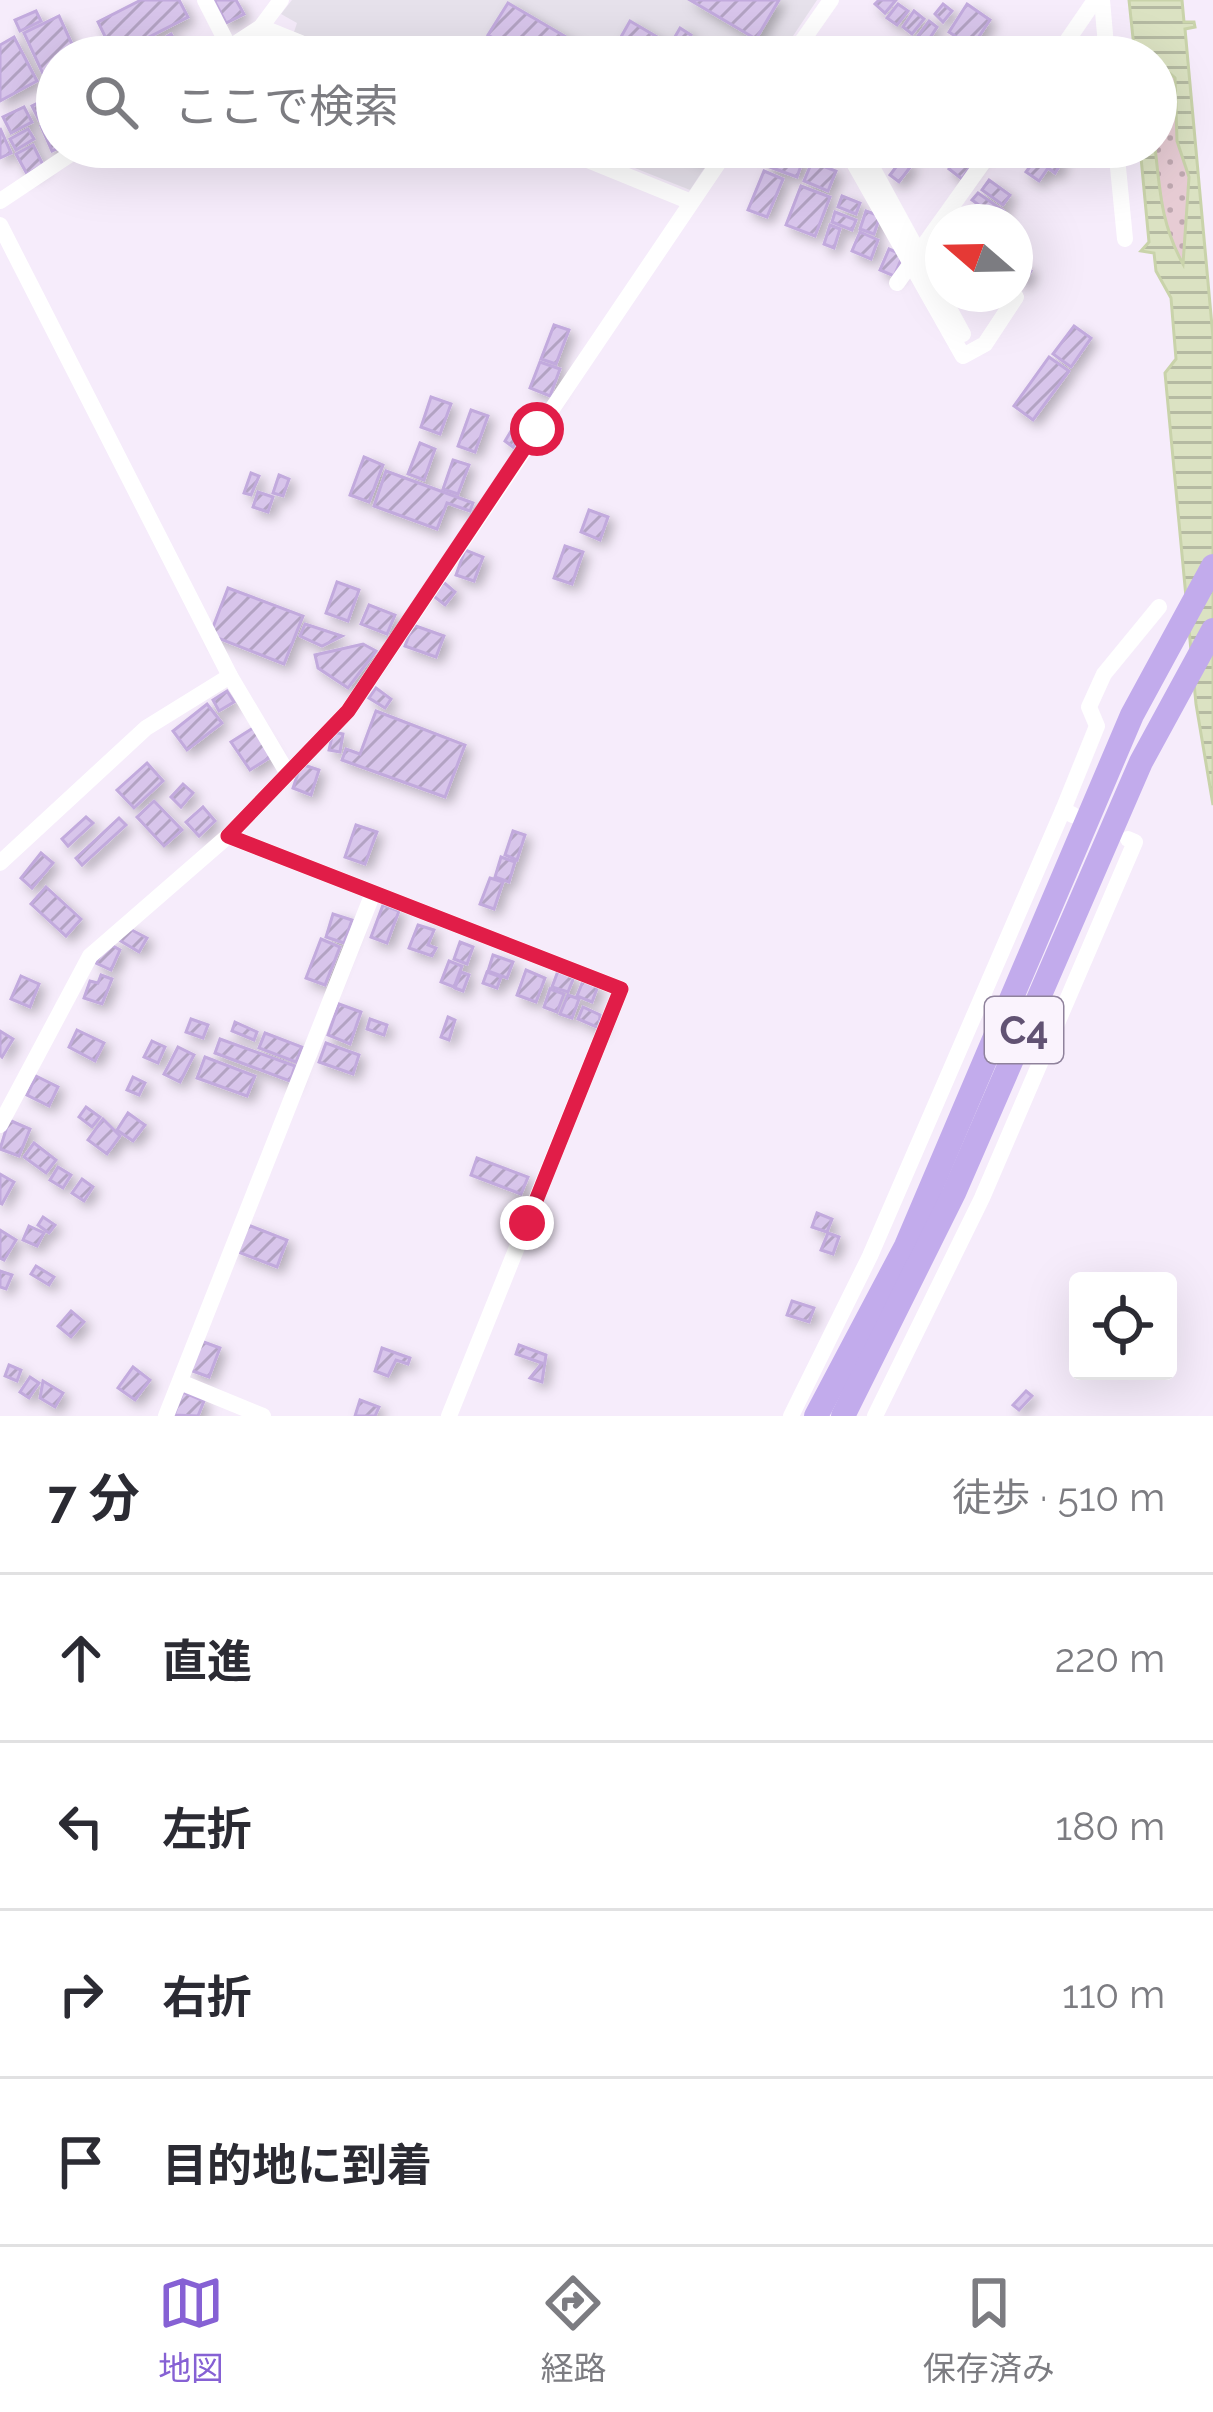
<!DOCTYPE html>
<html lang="ja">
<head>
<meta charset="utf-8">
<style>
  :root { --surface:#fff; --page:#f7f7f7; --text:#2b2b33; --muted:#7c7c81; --line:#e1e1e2; --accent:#8661d4 }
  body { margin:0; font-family:Raleway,"Noto Sans JP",sans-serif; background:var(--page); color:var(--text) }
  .controls { position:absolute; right:36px; bottom:36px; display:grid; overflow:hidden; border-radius:12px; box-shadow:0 12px 48px #0002 }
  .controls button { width:108px; height:108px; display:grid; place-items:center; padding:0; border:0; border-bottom:3px solid var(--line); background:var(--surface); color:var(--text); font:60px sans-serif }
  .compass { position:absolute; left:925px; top:204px; width:108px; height:108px; border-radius:50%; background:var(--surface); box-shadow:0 12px 48px #0002; rotate:290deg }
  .stop { position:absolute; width:36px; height:36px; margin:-27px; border:9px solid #e11d48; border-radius:50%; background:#fff }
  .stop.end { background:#e11d48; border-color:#fff; box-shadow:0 3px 12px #0008 }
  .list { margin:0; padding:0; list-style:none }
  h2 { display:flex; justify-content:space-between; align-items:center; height:156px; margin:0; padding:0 48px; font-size:51px }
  h2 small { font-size:39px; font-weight:400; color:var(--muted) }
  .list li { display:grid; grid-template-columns:78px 1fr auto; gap:36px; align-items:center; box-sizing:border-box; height:168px; padding:0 48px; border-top:3px solid var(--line) }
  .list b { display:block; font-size:45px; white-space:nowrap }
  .list em { font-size:39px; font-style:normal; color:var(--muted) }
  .icon { flex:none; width:66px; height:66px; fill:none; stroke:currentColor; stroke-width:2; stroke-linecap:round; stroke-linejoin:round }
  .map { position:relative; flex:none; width:1213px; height:1416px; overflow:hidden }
  .search { position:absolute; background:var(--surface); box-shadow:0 12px 48px #0002; left:36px; right:36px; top:36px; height:132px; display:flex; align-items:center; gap:30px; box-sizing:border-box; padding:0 42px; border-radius:66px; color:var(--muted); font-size:45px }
  .sheet { height:828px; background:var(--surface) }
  nav { display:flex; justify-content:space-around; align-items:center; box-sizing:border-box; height:168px; border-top:3px solid var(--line); background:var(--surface); font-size:33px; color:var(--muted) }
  nav a { display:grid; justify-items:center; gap:6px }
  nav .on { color:var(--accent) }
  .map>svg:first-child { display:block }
  .industrial { fill:#e6e1eb }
  .grass { fill:url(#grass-dots) }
  .water { fill:url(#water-rules); stroke:#c9d3aa; stroke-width:3 }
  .building { fill:url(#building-hatch); stroke:#c2aadd; stroke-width:3; filter:url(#shadow) }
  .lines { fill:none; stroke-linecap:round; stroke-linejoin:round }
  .minor { stroke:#fff; stroke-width:16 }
  .highway { stroke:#c2abec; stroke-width:24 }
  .route { stroke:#e11d48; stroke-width:15 }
  .labels { text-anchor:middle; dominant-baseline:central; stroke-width:10; stroke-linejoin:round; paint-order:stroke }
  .shield { fill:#faf3fd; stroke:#8f829c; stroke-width:3 }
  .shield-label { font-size:39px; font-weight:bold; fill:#615273 }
</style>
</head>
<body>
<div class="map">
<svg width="1213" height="1416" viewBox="0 0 1213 1416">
  <defs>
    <pattern id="grass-dots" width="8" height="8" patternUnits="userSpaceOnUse" patternTransform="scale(3)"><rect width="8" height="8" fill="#e7ccd4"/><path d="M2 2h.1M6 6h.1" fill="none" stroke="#bfa8b0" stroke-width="1.8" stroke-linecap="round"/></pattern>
    <pattern id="water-rules" width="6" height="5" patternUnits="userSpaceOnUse" patternTransform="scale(3)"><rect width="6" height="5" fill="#dbe2c2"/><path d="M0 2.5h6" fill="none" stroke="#b5baa2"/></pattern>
    <pattern id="building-hatch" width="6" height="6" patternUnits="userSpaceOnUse" patternTransform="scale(3)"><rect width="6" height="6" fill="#d8c5eb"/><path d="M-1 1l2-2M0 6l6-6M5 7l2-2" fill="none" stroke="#b3a3c3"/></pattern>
    <filter id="shadow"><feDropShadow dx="5.5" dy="5.5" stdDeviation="6" flood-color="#0004"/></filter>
  </defs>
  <rect width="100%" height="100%" fill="#f6ecfb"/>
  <g class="industrial">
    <path d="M292,0H817L779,57H357L294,32L297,23L281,14Z"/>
    <path d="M582,147H718L690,190Z"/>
  </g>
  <path class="grass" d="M1164,68L1175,78L1189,177L1186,263C1146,231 1156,129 1156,80L1163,81Z"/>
  <path class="water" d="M1129,0H1182L1184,22H1194L1195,27L1185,29L1213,337V805L1196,704L1165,373L1176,359L1171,298L1156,271L1154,253L1141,251L1149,242L1140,147H1155C1160,191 1161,224 1183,264L1189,177L1177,141L1175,78L1165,69L1163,82L1156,80V57H1135Z"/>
  <g class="building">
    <path d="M141,0H179L188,17L114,55L98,22Z"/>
    <path d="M214,0H236L244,14L226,23Z"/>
    <path d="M690,0H779L756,39Z"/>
    <path d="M879,0H896L885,13L875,4Z"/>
    <path d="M508,3L578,44L570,57H525L488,35Z"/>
    <path d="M898,4L908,11L897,25L887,18Z"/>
    <path d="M943,4L952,11L943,22L935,14Z"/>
    <path d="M967,4L990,20L972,47L949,32Z"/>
    <path d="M36,11L41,21L20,31L15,20Z"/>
    <path d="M914,11L924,19L912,34L903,27Z"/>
    <path d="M59,16L78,57H57V70L44,76L24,33Z"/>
    <path d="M630,21L681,51L677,57H639L617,44Z"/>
    <path d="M929,21L937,27L924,47L915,40Z"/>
    <path d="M680,28L691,35L683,48L672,42Z"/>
    <path d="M171,34L180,49L167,57L158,42Z"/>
    <path d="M14,37L37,81L0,101V45Z"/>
    <path d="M154,43L161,57H137L135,54Z"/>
    <path d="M44,100L51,114L39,120L32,106Z"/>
    <path d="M24,107L32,122L11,133L3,117Z"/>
    <path d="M54,120L61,147L52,151L41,126Z"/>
    <path d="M0,128L11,153L0,158Z"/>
    <path d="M28,129L34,139L16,150L10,139Z"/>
    <path d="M33,145L43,165L27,174L16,154Z"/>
    <path d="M681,147H708L701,159Z"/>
    <path d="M964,147H983L962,179L949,169Z"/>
    <path d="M772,149L803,160L797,177L767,166Z"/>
    <path d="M1042,150L1062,162L1055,173L1048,168L1039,181L1026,172Z"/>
    <path d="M902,159L911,166L899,182L890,175Z"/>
    <path d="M812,162L836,171L828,191L804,181Z"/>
    <path d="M764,171L783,179L767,217L748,210Z"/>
    <path d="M989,180L1010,195L1003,205L982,190Z"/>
    <path d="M801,186L830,197L815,236L786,225Z"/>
    <path d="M978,193L1004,211L998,219L972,200Z"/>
    <path d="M842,196L860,203L856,214L838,207Z"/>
    <path d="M866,211L880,216L874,234L860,229Z"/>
    <path d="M835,212L856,220L852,230L832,222Z"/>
    <path d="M830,225L840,229L834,248L824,244Z"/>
    <path d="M860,232L878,240L871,259L852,251Z"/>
    <path d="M889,249L903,255L894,276L880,270Z"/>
    <path d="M1015,260L1031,271L1023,283L1015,277Z"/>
    <path d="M554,325L569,330L556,364L541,359Z"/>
    <path d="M1074,326L1091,338L1071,367L1053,354Z"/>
    <path d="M1049,357L1069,371L1033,420L1014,406Z"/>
    <path d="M540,362L560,369L550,396L530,388Z"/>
    <path d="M431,397L451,404L440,434L421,427Z"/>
    <path d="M471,410L488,416L475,452L458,446Z"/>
    <path d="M514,426L523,431L513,447L505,441Z"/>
    <path d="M420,443L435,449L424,480L408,474Z"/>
    <path d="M364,457L383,465L369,502L350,495Z"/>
    <path d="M453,460L469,465L458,494L443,489Z"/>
    <path d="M386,471L473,503L470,511L447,503L437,529L374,506Z"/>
    <path d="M251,473L259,476L251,495L244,493Z"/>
    <path d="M279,475L289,479L283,496L273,493Z"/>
    <path d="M258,492L273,497L268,512L253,507Z"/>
    <path d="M589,510L608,517L600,540L581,532Z"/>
    <path d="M565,546L583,552L572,584L554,578Z"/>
    <path d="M465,550L483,557L474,581L456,575Z"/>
    <path d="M442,581L455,592L445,605L431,594Z"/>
    <path d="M337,582L359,590L348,621L326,613Z"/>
    <path d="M228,588L303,616L284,664L210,635Z"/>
    <path d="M369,605L395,615L387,634L361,624Z"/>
    <path d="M305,624L342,636L322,646L300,636Z"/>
    <path d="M413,625L444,636L436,657L405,646Z"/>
    <path d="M363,644L376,651L348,688L318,668L315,655Z"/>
    <path d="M376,688L391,699L385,708L369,698Z"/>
    <path d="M227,691L234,702L219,711L213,700Z"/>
    <path d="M207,704L222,723L187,750L173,731Z"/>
    <path d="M376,711L465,745L445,797L342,760L346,749L360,754Z"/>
    <path d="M253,728L272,756L250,770L231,742Z"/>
    <path d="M333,732L343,734L340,752L329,750Z"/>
    <path d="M147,763L163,781L134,808L117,790Z"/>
    <path d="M301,764L319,770L311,795L293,788Z"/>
    <path d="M183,784L193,793L181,807L171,797Z"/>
    <path d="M154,801L182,830L164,846L137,817Z"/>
    <path d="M203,807L215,821L199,836L186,822Z"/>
    <path d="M86,817L93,823L68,846L62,839Z"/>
    <path d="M119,818L126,825L82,865L76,858Z"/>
    <path d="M356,825L377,832L365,864L345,857Z"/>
    <path d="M513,831L525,835L517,860L505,855Z"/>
    <path d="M41,853L53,863L32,888L21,878Z"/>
    <path d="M501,857L515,862L509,882L495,877Z"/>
    <path d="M490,878L503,882L494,909L480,904Z"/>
    <path d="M46,887L81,919L66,936L31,904Z"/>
    <path d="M383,905L399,911L387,943L371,937Z"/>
    <path d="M333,914L352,920L344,943L326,937Z"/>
    <path d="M418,925L434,930L428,945L436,948L432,956L409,948Z"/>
    <path d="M126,927L147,938L139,952L119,940Z"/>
    <path d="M321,939L340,947L325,985L306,978Z"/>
    <path d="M106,942L120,950L111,970L96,963Z"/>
    <path d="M460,942L473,947L467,964L454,959Z"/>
    <path d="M493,955L513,962L507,978L488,971Z"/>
    <path d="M449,961L462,966L454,987L441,982Z"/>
    <path d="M526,970L545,978L536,1002L517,995Z"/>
    <path d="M558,971L574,977L568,992L552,987Z"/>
    <path d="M461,972L469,975L463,991L455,988Z"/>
    <path d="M487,972L501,977L497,988L483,983Z"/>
    <path d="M101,975L112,979L102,1004L84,998L90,981L98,983Z"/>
    <path d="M21,976L39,984L30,1007L11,999Z"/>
    <path d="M583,981L598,986L592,1002L577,996Z"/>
    <path d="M550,989L564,994L557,1012L544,1007Z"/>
    <path d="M568,995L579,999L572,1018L560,1014Z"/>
    <path d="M339,1004L361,1012L350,1044L328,1035Z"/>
    <path d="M583,1007L600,1015L599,1028L578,1019Z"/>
    <path d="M448,1017L455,1020L449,1040L441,1037Z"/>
    <path d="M191,1019L208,1025L203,1038L186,1032Z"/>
    <path d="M370,1019L387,1025L384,1035L367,1029Z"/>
    <path d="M235,1022L257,1032L254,1040L232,1031Z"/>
    <path d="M77,1030L104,1043L95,1061L69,1047Z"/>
    <path d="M0,1031L13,1039L2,1057L0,1055Z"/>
    <path d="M265,1033L302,1047L296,1062L259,1048Z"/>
    <path d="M220,1039L295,1066L290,1081L215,1053Z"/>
    <path d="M152,1041L165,1047L158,1063L144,1057Z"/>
    <path d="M326,1043L359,1055L353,1074L319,1062Z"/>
    <path d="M178,1047L194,1055L180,1082L164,1074Z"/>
    <path d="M205,1057L255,1076L247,1096L197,1078Z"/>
    <path d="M36,1076L58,1087L49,1106L27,1095Z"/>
    <path d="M133,1077L145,1083L139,1095L127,1090Z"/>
    <path d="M86,1107L100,1117L92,1127L79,1117Z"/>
    <path d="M128,1113L145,1125L133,1141L117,1130Z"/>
    <path d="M103,1119L120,1136L107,1154L88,1140Z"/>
    <path d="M9,1120L30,1129L19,1156L0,1149Z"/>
    <path d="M34,1143L56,1160L46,1173L24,1157Z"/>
    <path d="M477,1158L528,1177L521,1194L471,1175Z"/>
    <path d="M58,1167L71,1175L63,1188L50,1180Z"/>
    <path d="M0,1174L14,1182L2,1204L0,1203Z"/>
    <path d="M82,1179L93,1187L84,1201L72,1193Z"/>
    <path d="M817,1213L832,1219L827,1232L812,1227Z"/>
    <path d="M43,1217L55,1225L49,1233L38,1225Z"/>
    <path d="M248,1225L287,1240L277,1267L238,1252Z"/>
    <path d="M29,1226L44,1233L37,1246L23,1240Z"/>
    <path d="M0,1230L16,1240L4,1260L0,1258Z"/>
    <path d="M828,1233L839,1237L833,1254L821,1250Z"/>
    <path d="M36,1266L54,1277L49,1285L31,1274Z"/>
    <path d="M0,1271L12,1275L6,1289L0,1287Z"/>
    <path d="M792,1301L814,1308L809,1322L787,1315Z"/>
    <path d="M71,1311L84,1322L71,1337L58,1326Z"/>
    <path d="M201,1341L220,1348L209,1377L190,1370Z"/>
    <path d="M519,1345L546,1355L542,1382L530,1378L542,1363L516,1354Z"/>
    <path d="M382,1348L410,1358L408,1364L396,1360L388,1376L375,1371Z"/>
    <path d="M9,1365L21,1370L17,1381L5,1376Z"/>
    <path d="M133,1367L150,1380L135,1400L118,1388Z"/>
    <path d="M30,1377L39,1383L29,1398L20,1392Z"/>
    <path d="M43,1381L63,1393L55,1407L40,1398Z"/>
    <path d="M1026,1391L1032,1396L1019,1410L1013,1405Z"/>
    <path d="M183,1392L204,1401L198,1416L174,1415Z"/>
    <path d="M360,1400L379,1407L375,1416H355Z"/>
  </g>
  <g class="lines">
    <g class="minor">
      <path d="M205,0L229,47"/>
      <path d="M1102,0L1107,57"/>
      <path d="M261,27L335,57"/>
      <path d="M215,57L261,27L281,0"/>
      <path d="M791,57L831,0"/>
      <path d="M1056,57L1095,0"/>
      <path d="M556,147L691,202"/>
      <path d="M845,147L963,356L985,344L1016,297"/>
      <path d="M861,147L963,334"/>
      <path d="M1116,147L1125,239"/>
      <path d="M0,201L81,147"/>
      <path d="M0,225L230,676L288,774"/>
      <path d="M897,283L994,147"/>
      <path d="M1063,810L1097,726L1089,707L1104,674L1159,607"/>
      <path d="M228,836L621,989L449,1416"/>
      <path d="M0,863L146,728L230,676"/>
      <path d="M0,1125L90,956L228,836L348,711L729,147"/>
      <path d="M180,1382L263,1416"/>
      <path d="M166,1416L373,893"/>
      <path d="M791,1416L870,1256L1063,810L1073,815"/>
      <path d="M875,1416L982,1198L1135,842L1128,839"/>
    </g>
    <g class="highway">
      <path d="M816,1416L906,1246L1132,715L1213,566"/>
      <path d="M843,1416L954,1193L1141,762L1213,630"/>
    </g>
  </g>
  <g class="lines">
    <path class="route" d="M527,1223L621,989L228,836L348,711L537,429"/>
  </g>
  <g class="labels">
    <rect class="shield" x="985" y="997" width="78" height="66" rx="9"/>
    <g class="shield-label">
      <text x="1024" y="1030">C4</text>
    </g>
  </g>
</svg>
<div class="controls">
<button><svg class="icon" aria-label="locate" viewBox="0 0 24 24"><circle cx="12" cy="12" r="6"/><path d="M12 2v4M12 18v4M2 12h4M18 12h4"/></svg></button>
</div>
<svg class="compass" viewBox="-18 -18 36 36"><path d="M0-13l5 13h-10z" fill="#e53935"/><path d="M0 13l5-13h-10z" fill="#7c7c81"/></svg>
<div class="stop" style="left:537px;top:429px"></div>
<div class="stop end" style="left:527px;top:1223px"></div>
<div class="search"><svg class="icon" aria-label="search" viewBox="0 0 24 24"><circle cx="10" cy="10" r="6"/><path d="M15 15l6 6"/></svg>ここで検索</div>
</div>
<section class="sheet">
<h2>7 分<small>徒歩 · 510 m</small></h2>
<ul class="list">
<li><svg class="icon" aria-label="ahead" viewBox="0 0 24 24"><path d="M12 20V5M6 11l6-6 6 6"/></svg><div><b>直進</b></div><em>220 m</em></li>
<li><svg class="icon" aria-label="left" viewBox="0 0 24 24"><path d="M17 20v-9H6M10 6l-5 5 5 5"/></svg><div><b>左折</b></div><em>180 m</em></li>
<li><svg class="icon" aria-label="right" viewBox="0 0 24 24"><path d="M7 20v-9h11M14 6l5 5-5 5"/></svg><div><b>右折</b></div><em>110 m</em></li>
<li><svg class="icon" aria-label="arrive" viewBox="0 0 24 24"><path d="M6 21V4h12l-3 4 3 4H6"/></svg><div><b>目的地に到着</b></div></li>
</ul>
</section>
<nav>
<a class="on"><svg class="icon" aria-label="map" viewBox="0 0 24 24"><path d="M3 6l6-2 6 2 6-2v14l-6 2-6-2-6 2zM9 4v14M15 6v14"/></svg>地図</a>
<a><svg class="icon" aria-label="directions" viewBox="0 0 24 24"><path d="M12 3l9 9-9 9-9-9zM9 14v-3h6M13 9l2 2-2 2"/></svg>経路</a>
<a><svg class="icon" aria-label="saved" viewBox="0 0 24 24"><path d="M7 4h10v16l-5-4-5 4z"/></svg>保存済み</a>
</nav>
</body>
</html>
